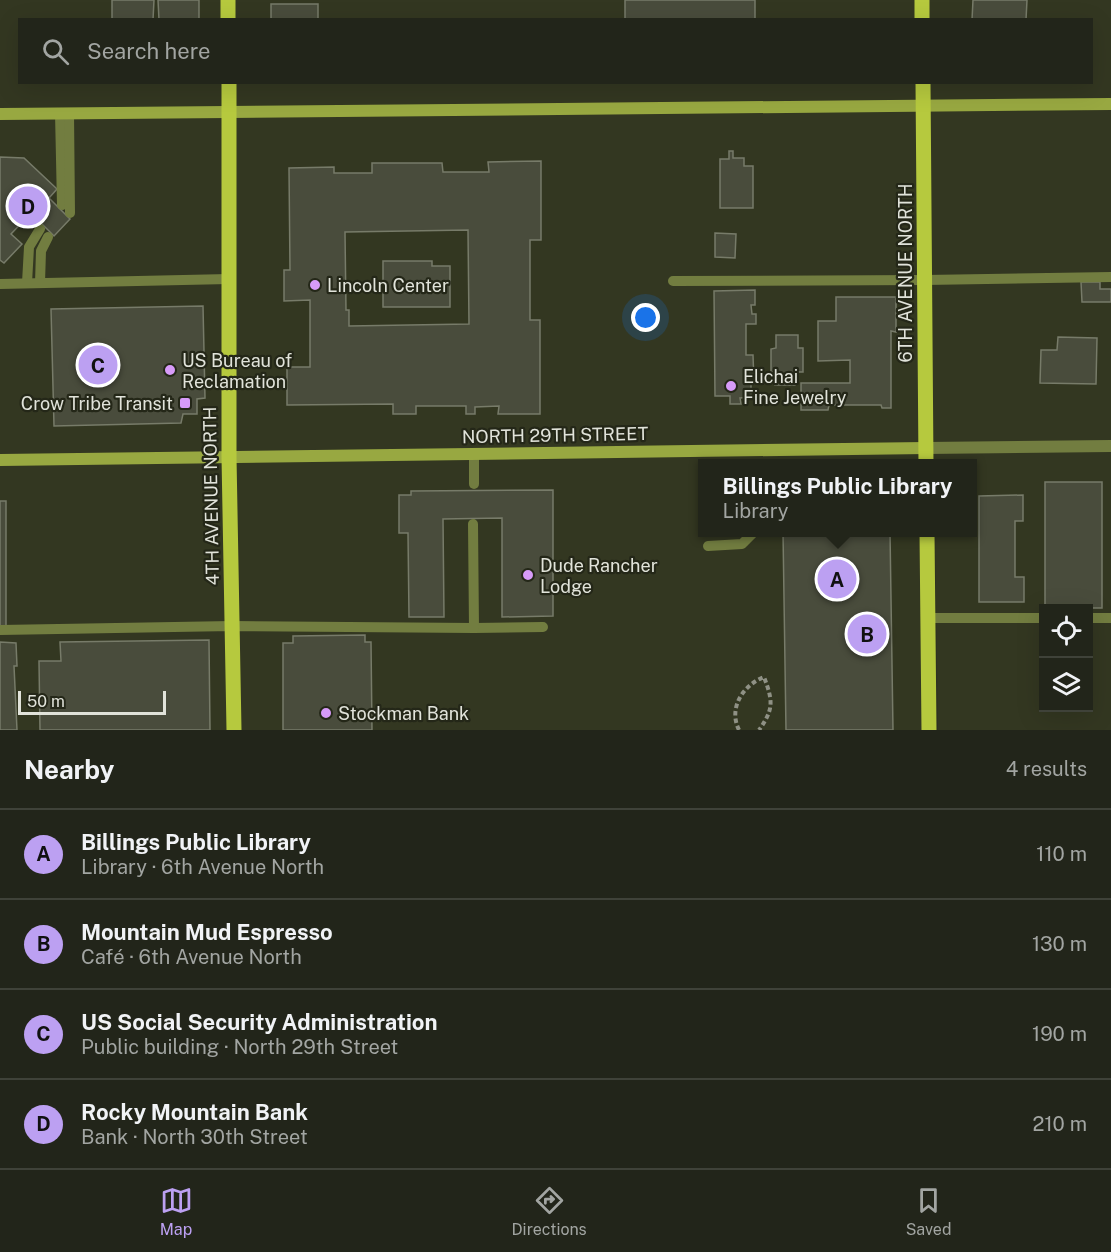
<!DOCTYPE html>
<html lang="en">
<head>
<meta charset="utf-8">
<style>
  :root { --surface:#22251a; --page:#2e3127; --text:#f1f3f6; --muted:#a2a5a2; --line:#3f4239; --accent:#bca0f2 }
  body { margin:0; font-family:"Public Sans",sans-serif; background:var(--page); color:var(--text) }
  .controls { position:absolute; right:18px; bottom:18px; display:grid; overflow:hidden; border-radius:0px; box-shadow:0 6px 24px #0002 }
  .controls button { width:54px; height:54px; display:grid; place-items:center; padding:0; border:0; border-bottom:2px solid var(--line); background:var(--surface); color:var(--text); font:30px sans-serif }
  .scale { position:absolute; left:18px; bottom:15px; width:148px; box-sizing:border-box; padding-left:6px; border:3px solid #e1e3da; border-top:0; font-size:16px; line-height:21px; white-space:nowrap; color:#e1e3da; -webkit-text-stroke:4px #242718; paint-order:stroke }
  .you { position:absolute; left:646px; top:318px; width:21px; height:21px; margin:-15px; border:4px solid #fff; border-radius:50%; background:#1a73e8; box-shadow:0 0 0 9px #1a73e833 }
  .badge { display:grid; place-items:center; width:39px; height:39px; border-radius:50%; background:var(--accent); color:#111; font-size:20px; font-weight:700 }
  .pin { position:absolute; translate:-50% -50%; border:3px solid #fff; box-shadow:0 2px 6px #0006 }
  .popup { position:absolute; left:698px; top:459px; width:279px; height:78px; box-sizing:border-box; display:grid; place-content:center; border-radius:0px; background:var(--surface); filter:drop-shadow(0 2px 4px #0005); font-size:20px; white-space:nowrap; color:var(--muted) }
  .popup b { font-size:22px; color:var(--text) }
  .popup::after { content:''; position:absolute; left:50%; top:100%; margin-left:-12px; border:12px solid transparent; border-top-color:var(--surface) }
  .list { margin:0; padding:0; list-style:none }
  h2 { display:flex; justify-content:space-between; align-items:center; height:78px; margin:0; padding:0 24px; font-size:26px }
  h2 small { font-size:20px; font-weight:400; color:var(--muted) }
  .list li { display:grid; grid-template-columns:39px 1fr auto; gap:18px; align-items:center; box-sizing:border-box; height:90px; padding:0 24px; border-top:2px solid var(--line) }
  .list b { display:block; font-size:22px; white-space:nowrap }
  .list p { margin:0; font-size:20px; white-space:nowrap; color:var(--muted) }
  .list em { font-size:20px; font-style:normal; color:var(--muted) }
  .icon { flex:none; width:33px; height:33px; fill:none; stroke:currentColor; stroke-width:2; stroke-linecap:round; stroke-linejoin:round }
  .map { position:relative; flex:none; width:1111px; height:730px; overflow:hidden }
  .search { position:absolute; background:var(--surface); box-shadow:0 6px 24px #0002; left:18px; right:18px; top:18px; height:66px; display:flex; align-items:center; gap:15px; box-sizing:border-box; padding:0 21px; border-radius:0px; color:var(--muted); font-size:22px }
  .sheet { height:438px; background:var(--surface) }
  nav { display:flex; justify-content:space-around; align-items:center; box-sizing:border-box; height:84px; border-top:2px solid var(--line); background:var(--surface); font-size:16px; color:var(--muted) }
  nav a { display:grid; justify-items:center; gap:3px }
  nav .on { color:var(--accent) }
  .map>svg:first-child { display:block }
  .built { fill:#333721; fill-rule:evenodd }
  .building { fill:#494c3c; stroke:#777b69; stroke-width:1.5; fill-rule:evenodd }
  .lines { fill:none; stroke-linecap:round; stroke-linejoin:round }
  .path { stroke:#8f9185; stroke-width:4; stroke-dasharray:4.5 3; stroke-linecap:butt }
  .lane { stroke:#727d40; stroke-width:10 }
  .street { stroke:#727d40; stroke-width:12 }
  .secondary { stroke:#98a841; stroke-width:12 }
  .primary { stroke:#b6c93e; stroke-width:15 }
  .poi-dot { fill:#d79bf9; stroke:#242718; stroke-width:2 }
  .labels { text-anchor:middle; dominant-baseline:central; stroke-width:4.5; stroke-linejoin:round; paint-order:stroke }
  .street-label { font-size:18px; fill:#e1e3da; stroke:#242718 }
  .poi-label { font-size:18px; fill:#e1e3da; stroke:#242718; text-anchor:start }
</style>
</head>
<body>
<div class="map">
<svg width="1111" height="730" viewBox="0 0 1111 730">
  <rect width="100%" height="100%" fill="#2e3122"/>
  <path class="built" d="M0,0H1111V730H938L935,533L972,532V464H702V532L934,533L933,730H0ZM20,20H1092V82H20ZM1044,608H1088V708H1044Z"/>
  <g class="building">
    <path d="M112,0H154L153,20H112Z"/>
    <path d="M158,0H199V20H159Z"/>
    <path d="M625,0H755V19L625,20Z"/>
    <path d="M973,0H1027L1026,20H972Z"/>
    <rect x="271" y="4" width="47" height="16"/>
    <path d="M729,151H733V158H744V166H753V208H720V159H729Z"/>
    <path d="M0,157L24,158L57,189L49,198L70,219L54,236L31,213L11,234L22,244L4,263L0,260Z"/>
    <path d="M541,161V240H530V320H540V414H498L499,406L475,407V414H466V406H416V414H393V404L287,405V367H310V300L284,301V270H290L289,168L334,167V173H372V163H442L443,172H489L488,162ZM468,230L469,324L349,326V310H346L345,232Z"/>
    <path d="M715,233L736,234L735,258L715,257Z"/>
    <path d="M383,261H432V266H450V307H383Z"/>
    <path d="M1081,282H1100V289H1111V302H1082Z"/>
    <path d="M755,290V305H751L752,314H756V324H746V355H753L754,384H751V397L740,398L741,404H730V396H715L714,291Z"/>
    <path d="M836,297H896V332L891,331V408H882L881,405H829L828,410H801V383H850V360L818,361V321H836Z"/>
    <path d="M203,306L205,398L197,399V414H183L181,423L54,426L51,309Z"/>
    <path d="M776,335H798V348H803V372H795V385H775L776,372H771V349L776,348Z"/>
    <path d="M1058,337L1097,338L1096,384L1040,383L1041,350H1057Z"/>
    <rect x="1045" y="482" width="57" height="126"/>
    <path d="M553,490V616L502,617V518L443,519L444,617H409L408,533H399V495H411V491Z"/>
    <path d="M1023,495V521H1015V577H1024V602H979V496Z"/>
    <rect x="0" y="501" width="6" height="125"/>
    <path d="M783,532H890L893,730H786Z"/>
    <path d="M365,635V642H371L372,730H283V643H293V636Z"/>
    <path d="M209,640L210,730H40L39,661H61L60,642Z"/>
    <path d="M0,642L16,643L17,666H14L17,730H0Z"/>
  </g>
  <g class="lines">
    <path class="path" d="M739,730C728,708 743,685 764,677C773,701 774,709 759,730"/>
    <g class="lane">
      <path d="M60,113L62,205"/>
      <path d="M69,113L70,213"/>
      <path d="M673,281L925,280L1111,277"/>
      <path d="M27,283L29,247L40,229"/>
      <path d="M40,283L41,251L48,237"/>
      <path d="M0,284L229,279"/>
      <path d="M474,484V454"/>
      <path d="M708,546L742,544L754,532"/>
      <path d="M927,618H1044"/>
      <path d="M1088,618H1111"/>
      <path d="M474,628L543,627"/>
      <path d="M0,630L232,626L474,628L473,524"/>
    </g>
    <path class="street" d="M926,448L1111,446"/>
    <g class="secondary">
      <path d="M0,114L1111,104"/>
      <path d="M0,460L926,448"/>
    </g>
    <g class="primary">
      <path d="M228,0V20"/>
      <path d="M922,0V20"/>
      <path d="M229,82V457L234,730"/>
      <path d="M923,82L926,464"/>
      <path d="M927,532L929,730"/>
    </g>
  </g>
  <g class="poi-dot">
    <circle cx="315" cy="285" r="6"/>
    <circle cx="170" cy="370" r="6"/>
    <circle cx="731" cy="386" r="6"/>
    <rect x="179" y="397" width="12" height="12" rx="3"/>
    <circle cx="528" cy="575" r="6"/>
    <circle cx="326" cy="713" r="6"/>
  </g>
  <g class="labels">
    <g class="street-label">
      <text transform="translate(905 273) rotate(-90)">6TH AVENUE NORTH</text>
      <text transform="translate(555 435) rotate(-1)">NORTH 29TH STREET</text>
      <text transform="translate(211 496) rotate(-91)">4TH AVENUE NORTH</text>
    </g>
    <g class="poi-label">
      <text x="327" y="285">Lincoln Center</text>
      <text x="182" y="360">US Bureau of<tspan x="182" dy="21">Reclamation</tspan></text>
      <text x="743" y="376">Elichai<tspan x="743" dy="21">Fine Jewelry</tspan></text>
      <text x="173" y="403" text-anchor="end">Crow Tribe Transit</text>
      <text x="540" y="565">Dude Rancher<tspan x="540" dy="21">Lodge</tspan></text>
      <text x="338" y="713">Stockman Bank</text>
    </g>
  </g>
</svg>
<div class="controls">
<button><svg class="icon" aria-label="locate" viewBox="0 0 24 24"><circle cx="12" cy="12" r="6"/><path d="M12 2v4M12 18v4M2 12h4M18 12h4"/></svg></button>
<button><svg class="icon" aria-label="layers" viewBox="0 0 24 24"><path d="M12 4l9 5-9 5-9-5zM3 14l9 5 9-5"/></svg></button>
</div>
<div class="scale">50 m</div>
<div class="you"></div>
<div class="pin badge" style="left:837px;top:579px">A</div>
<div class="popup"><b>Billings Public Library</b>Library</div>
<div class="pin badge" style="left:867px;top:634px">B</div>
<div class="pin badge" style="left:98px;top:365px">C</div>
<div class="pin badge" style="left:28px;top:206px">D</div>
<div class="search"><svg class="icon" aria-label="search" viewBox="0 0 24 24"><circle cx="10" cy="10" r="6"/><path d="M15 15l6 6"/></svg>Search here</div>
</div>
<section class="sheet">
<h2>Nearby<small>4 results</small></h2>
<ul class="list">
<li><span class="badge">A</span><div><b>Billings Public Library</b><p>Library · 6th Avenue North</p></div><em>110 m</em></li>
<li><span class="badge">B</span><div><b>Mountain Mud Espresso</b><p>Café · 6th Avenue North</p></div><em>130 m</em></li>
<li><span class="badge">C</span><div><b>US Social Security Administration</b><p>Public building · North 29th Street</p></div><em>190 m</em></li>
<li><span class="badge">D</span><div><b>Rocky Mountain Bank</b><p>Bank · North 30th Street</p></div><em>210 m</em></li>
</ul>
</section>
<nav>
<a class="on"><svg class="icon" aria-label="map" viewBox="0 0 24 24"><path d="M3 6l6-2 6 2 6-2v14l-6 2-6-2-6 2zM9 4v14M15 6v14"/></svg>Map</a>
<a><svg class="icon" aria-label="directions" viewBox="0 0 24 24"><path d="M12 3l9 9-9 9-9-9zM9 14v-3h6M13 9l2 2-2 2"/></svg>Directions</a>
<a><svg class="icon" aria-label="saved" viewBox="0 0 24 24"><path d="M7 4h10v16l-5-4-5 4z"/></svg>Saved</a>
</nav>
</body>
</html>
